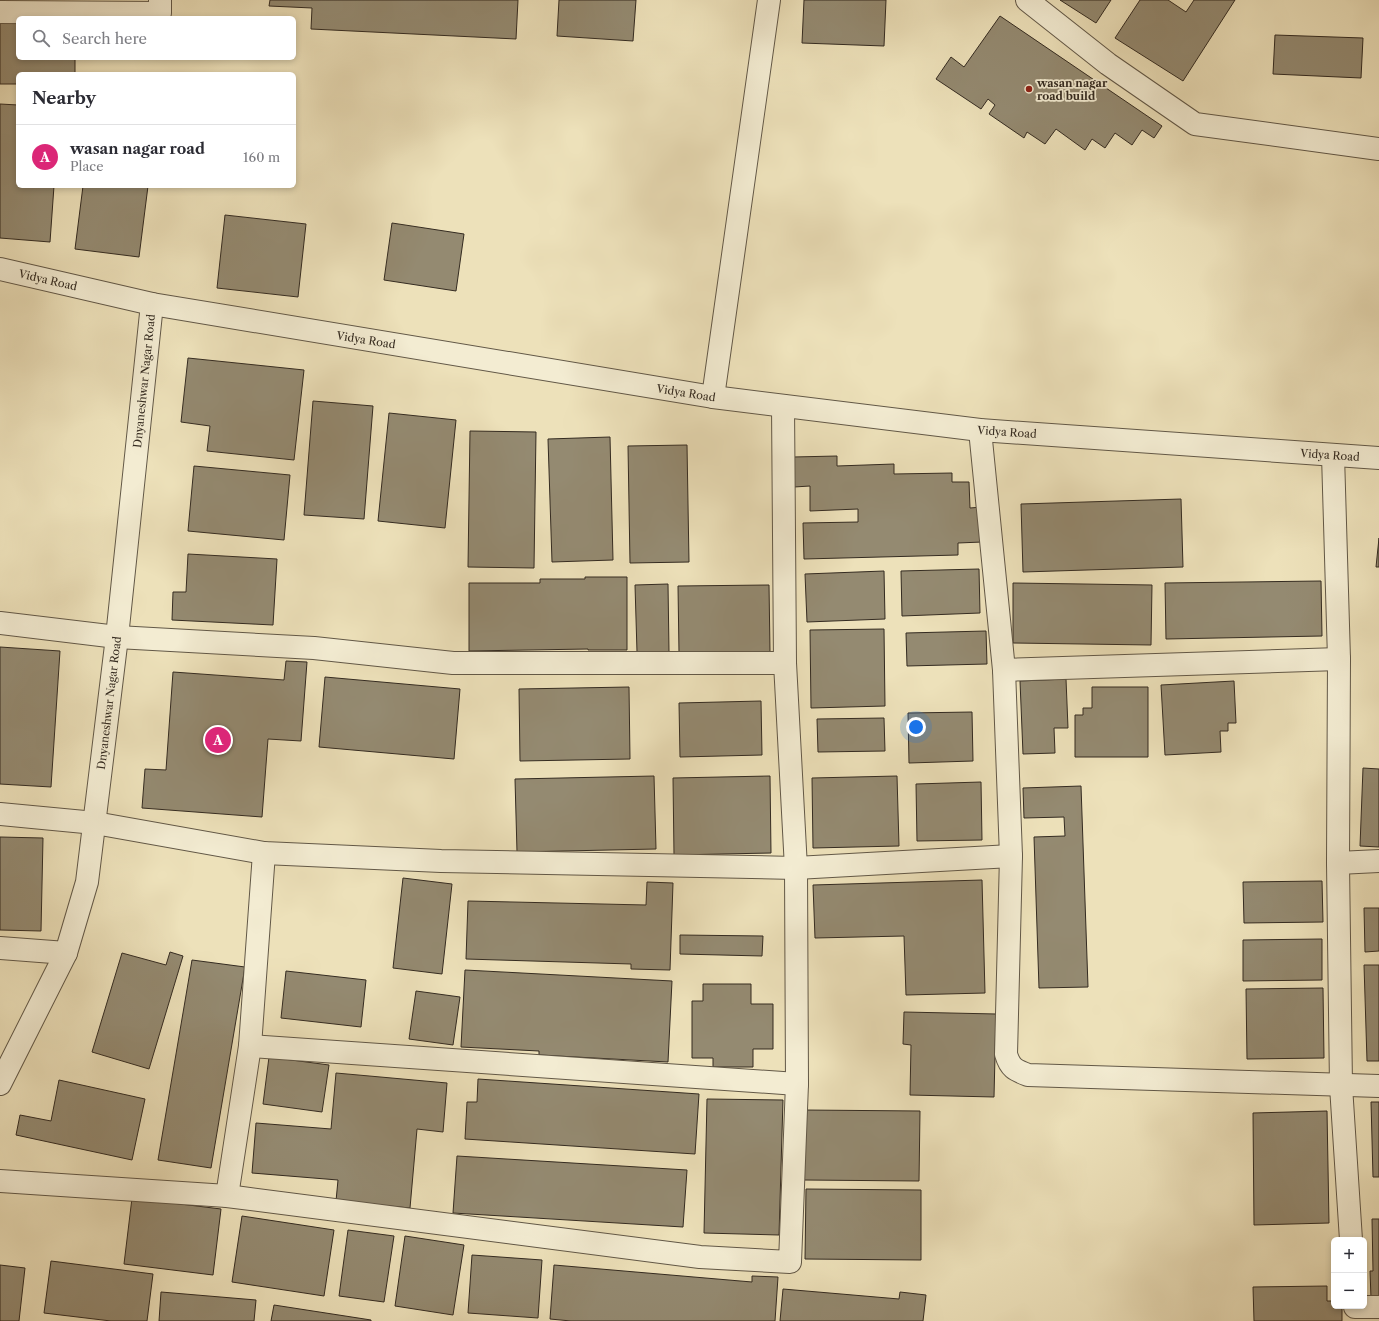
<!DOCTYPE html>
<html lang="en">
<head>
<meta charset="utf-8">
<style>
  :root { --surface:#fff; --page:#f2f2f3; --text:#2b2b33; --muted:#7c7c81; --line:#e1e1e2; --accent:#db2777 }
  body { margin:0; font-family:"Libre Caslon Text",serif; background:var(--page); color:var(--text) }
  .controls { position:absolute; right:12px; bottom:12px; display:grid; overflow:hidden; border-radius:6px; box-shadow:0 2px 6px #0003 }
  .controls button { width:36px; height:36px; display:grid; place-items:center; padding:0; border:0; border-bottom:1px solid var(--line); background:var(--surface); color:var(--text); font:20px sans-serif }
  .you { position:absolute; left:916px; top:727px; width:14px; height:14px; margin:-10px; border:3px solid #fff; border-radius:50%; background:#1a73e8; box-shadow:0 0 0 6px #1a73e833 }
  .badge { display:grid; place-items:center; width:26px; height:26px; border-radius:50%; background:var(--accent); color:#fff; font-size:13px; font-weight:700 }
  .pin { position:absolute; translate:-50% -50%; border:2px solid #fff; box-shadow:0 1px 4px #0006 }
  .list { margin:0; padding:0; list-style:none }
  h2 { display:flex; justify-content:space-between; align-items:center; height:52px; margin:0; padding:0 16px; font-size:17px }
  h2 small { font-size:13px; font-weight:400; color:var(--muted) }
  .list li { display:grid; grid-template-columns:26px 1fr auto; gap:12px; align-items:center; box-sizing:border-box; height:64px; padding:0 16px; border-top:1px solid var(--line) }
  .list b { display:block; font-size:15px; white-space:nowrap }
  .list p { margin:0; font-size:13px; white-space:nowrap; color:var(--muted) }
  .list em { font-size:13px; font-style:normal; color:var(--muted) }
  .icon { flex:none; width:22px; height:22px; fill:none; stroke:currentColor; stroke-width:2; stroke-linecap:round; stroke-linejoin:round }
  .map { position:relative; flex:none; width:1379px; height:1321px; overflow:hidden }
  .search { position:absolute; background:var(--surface); box-shadow:0 2px 6px #0003; left:16px; top:16px; width:280px; height:44px; display:flex; align-items:center; gap:10px; box-sizing:border-box; padding:0 14px; border-radius:6px; color:var(--muted); font-size:15px }
  .panel { position:absolute; background:var(--surface); box-shadow:0 2px 6px #0003; left:16px; top:72px; width:280px; height:116px; border-radius:6px }
  .map>svg:first-child { display:block }
  .building { fill:#948a71; stroke:#342b21 }
  .lines { fill:none; stroke-linecap:round; stroke-linejoin:round }
  .minor-casing { stroke:#625847; stroke-width:24 }
  .minor { stroke:#f3ecd2; stroke-width:22 }
  .poi-dot { fill:#8f2418; stroke:#f3ecd2; stroke-width:1.5 }
  .labels { text-anchor:middle; dominant-baseline:central; stroke-width:3.5; stroke-linejoin:round; paint-order:stroke }
  .poi-label { font-size:11px; font-weight:bold; fill:#342b21; stroke:#f3ecd2; text-anchor:start }
  .street-label { font-size:11px; fill:#342b21; stroke:#f3ecd2 }
</style>
</head>
<body>
<div class="map">
<svg width="1379" height="1321" viewBox="0 0 1379 1321">
  <rect width="100%" height="100%" fill="#ede1ba"/>
  <filter id="stains"><feTurbulence type="fractalNoise" baseFrequency=".005" numOctaves="4"/><feColorMatrix values="0 0 0 0 .2 0 0 0 0 .09 0 0 0 0 .02 0 0 0 .5 -.17"/></filter>
  <radialGradient id="worn" r=".72"><stop offset=".6" stop-color="#630" stop-opacity="0"/><stop offset="1" stop-color="#630" stop-opacity=".3"/></radialGradient>
  <g class="building">
    <path d="M270,0H518L516,39L311,29L312,8L269,6Z"/>
    <path d="M559,0H636L633,41L557,36Z"/>
    <path d="M804,0H886L884,46L802,43Z"/>
    <path d="M1060,0H1111L1096,23Z"/>
    <path d="M1140,0H1168L1186,12L1194,0H1235L1183,81L1115,38Z"/>
    <path d="M1000,16L1162,126L1154,138L1142,130L1132,145L1115,133L1105,148L1092,139L1085,150L1056,129L1045,144L1027,132L1024,138L989,114L995,105L988,99L981,109L936,79L951,57L964,67Z"/>
    <path d="M0,21L18,22V58H75V74H18V84H0Z"/>
    <path d="M1275,35L1363,38L1361,78L1273,74Z"/>
    <path d="M0,104L18,105V186H54L50,242L0,238Z"/>
    <path d="M83,186H148L139,257L75,249Z"/>
    <path d="M225,215L306,224L298,297L217,288Z"/>
    <path d="M392,223L464,234L456,291L384,280Z"/>
    <path d="M188,358L304,370L294,460L207,451L210,426L181,422Z"/>
    <path d="M313,401L373,406L364,519L304,515Z"/>
    <path d="M389,413L456,420L445,528L378,521Z"/>
    <path d="M470,431L536,432L534,568L468,567Z"/>
    <path d="M610,437L613,560L552,562L548,439Z"/>
    <path d="M687,445L689,562L630,563L628,446Z"/>
    <path d="M837,456V466L894,464V474L952,473V482H969L970,508L982,507V542L958,543V555L804,559L803,523L858,522V509L810,511V486L794,487L793,457Z"/>
    <path d="M194,466L290,475L284,540L188,531Z"/>
    <path d="M1181,499L1183,567L1023,572L1021,504Z"/>
    <path d="M1379,538V567H1376Z"/>
    <path d="M188,554L277,559L273,625L172,620L173,592H186Z"/>
    <path d="M979,569L980,613L902,616L901,571Z"/>
    <path d="M884,571L885,619L807,622L805,574Z"/>
    <path d="M585,577H627V650H588V649L469,651V583H540V579H585Z"/>
    <path d="M1321,581L1322,636L1166,639L1165,583Z"/>
    <path d="M1013,583L1152,585L1151,645L1013,643Z"/>
    <path d="M668,584L669,652H637L635,585Z"/>
    <path d="M769,585L770,652L679,653L678,586Z"/>
    <path d="M884,629L885,706L811,708L810,630Z"/>
    <path d="M986,631L987,664L907,666L906,633Z"/>
    <path d="M0,647L60,651L51,787L0,784Z"/>
    <path d="M286,661L307,662L301,741L268,739L262,817L142,808L145,769L166,770L173,672L284,680Z"/>
    <path d="M325,677L460,689L454,759L319,747Z"/>
    <path d="M1066,679L1068,728H1054L1055,753L1023,754L1020,681Z"/>
    <path d="M1234,681L1236,723H1228V731H1220L1221,752L1165,755L1161,685Z"/>
    <path d="M629,687L630,759L520,761L519,689Z"/>
    <path d="M1092,687H1148V757H1075V715H1083V708H1092Z"/>
    <path d="M761,701L762,755L680,757L679,703Z"/>
    <path d="M972,712L973,761L909,763L908,713Z"/>
    <path d="M884,718L885,751L818,752L817,719Z"/>
    <path d="M1363,768L1379,769V847L1360,846Z"/>
    <path d="M654,776L656,849L517,852L515,779Z"/>
    <path d="M770,776L771,853L674,855L673,778Z"/>
    <path d="M897,776L899,846L813,848L812,778Z"/>
    <path d="M981,782L982,840L917,841L916,784Z"/>
    <path d="M1081,786L1088,987L1039,988L1034,837L1065,836L1064,817L1024,818L1023,788Z"/>
    <path d="M0,837L43,838L41,931L0,930Z"/>
    <path d="M403,878L452,884L442,974L393,968Z"/>
    <path d="M982,880L985,993L906,995L904,936L815,938L813,885Z"/>
    <path d="M1322,881L1323,922L1244,923L1243,882Z"/>
    <path d="M647,882L673,883L670,970L631,969V964L466,959L468,901L646,905Z"/>
    <path d="M1364,908H1379V951L1365,952Z"/>
    <path d="M680,935L763,936L762,956L680,954Z"/>
    <path d="M1322,939V980L1243,981V940Z"/>
    <path d="M170,952L183,956L149,1069L92,1052L122,953L166,965Z"/>
    <path d="M192,960L245,967L211,1168L158,1160Z"/>
    <path d="M1364,965H1379V1061H1367Z"/>
    <path d="M465,970L672,981L668,1062L539,1055V1051L461,1047Z"/>
    <path d="M286,971L366,980L361,1027L281,1018Z"/>
    <path d="M703,984H751V1004H773V1049H753V1067H713V1058H692V1001H703Z"/>
    <path d="M1323,988L1324,1058L1247,1059L1246,989Z"/>
    <path d="M416,991L460,997L453,1045L409,1039Z"/>
    <path d="M904,1012L996,1014L994,1097L910,1095L911,1045L903,1044Z"/>
    <path d="M269,1057L329,1065L322,1112L263,1104Z"/>
    <path d="M336,1073L447,1083L443,1132L417,1129L410,1208L336,1201L338,1180L252,1173L256,1123L331,1129Z"/>
    <path d="M478,1079L699,1094L695,1154L465,1139L467,1102H477Z"/>
    <path d="M59,1080L145,1099L132,1160L16,1135L20,1115L51,1121Z"/>
    <path d="M707,1099L783,1100L779,1235L704,1233Z"/>
    <path d="M1371,1102H1379V1177H1373Z"/>
    <path d="M804,1110L920,1111L919,1181L804,1180Z"/>
    <path d="M1327,1111L1329,1223L1254,1225L1253,1113Z"/>
    <path d="M457,1156L687,1170L683,1227L453,1213Z"/>
    <path d="M806,1189L921,1190V1260L805,1259Z"/>
    <path d="M132,1198L221,1209L213,1275L124,1264Z"/>
    <path d="M242,1216L334,1230L324,1296L232,1282Z"/>
    <path d="M1372,1219H1379V1297L1371,1298L1370,1271H1373Z"/>
    <path d="M348,1230L394,1236L384,1302L339,1296Z"/>
    <path d="M405,1236L464,1245L453,1315L395,1306Z"/>
    <path d="M472,1255L542,1260L538,1318L468,1313Z"/>
    <path d="M51,1261L153,1274L147,1321H111L44,1313Z"/>
    <path d="M0,1265L25,1268L19,1321H0Z"/>
    <path d="M554,1265L752,1282V1276L778,1277L775,1321H571L550,1319Z"/>
    <path d="M1327,1286V1301H1334V1306H1342V1321H1254L1253,1287Z"/>
    <path d="M783,1289L899,1299L900,1292L926,1295L923,1321H780Z"/>
    <path d="M161,1292L256,1300L254,1321H159Z"/>
    <path d="M274,1305L371,1320V1321H271Z"/>
  </g>
  <g class="lines">
    <g class="minor-casing">
      <g id="minor">
        <path d="M1027,0L1108,64L1195,124L1379,149"/>
        <path d="M0,12L160,13V0"/>
        <path d="M0,269L152,304L713,397L980,430L1379,458"/>
        <path d="M713,397L769,0"/>
        <path d="M980,430L1004,670L1011,856L1006,1054C1010,1068 1015,1070 1028,1075L1379,1086"/>
        <path d="M1333,455L1339,659L1338,863L1341,1086L1351,1240"/>
        <path d="M0,623L117,637L314,648L453,663H785"/>
        <path d="M1004,670L1339,659"/>
        <path d="M0,814L95,823L264,853L441,861L796,868L1011,856"/>
        <path d="M1338,863L1379,861"/>
        <path d="M0,948L66,953"/>
        <path d="M250,1046L797,1084"/>
        <path d="M0,1084L66,953L87,882L117,637L152,304"/>
        <path d="M0,1181L227,1196L700,1257L790,1262L797,1084L796,868L785,663L783,406"/>
        <path d="M227,1196L250,1046L264,853"/>
        <path d="M1355,1307H1379"/>
      </g>
    </g>
    <use href="#minor" class="minor"/>
  </g>
  <circle class="poi-dot" cx="1029" cy="89" r="4"/>
  <g class="labels">
    <g class="poi-label">
      <text x="1037" y="83">wasan nagar<tspan x="1037" dy="13">road build</tspan></text>
    </g>
    <g class="street-label">
      <text transform="translate(48 280) rotate(13)">Vidya Road</text>
      <text transform="translate(366 340) rotate(9)">Vidya Road</text>
      <text transform="translate(144 381) rotate(-84)">Dnyaneshwar Nagar Road</text>
      <text transform="translate(686 393) rotate(9)">Vidya Road</text>
      <text transform="translate(1007 432) rotate(4)">Vidya Road</text>
      <text transform="translate(1330 455) rotate(4)">Vidya Road</text>
      <text transform="translate(109 703) rotate(-83)">Dnyaneshwar Nagar Road</text>
    </g>
  </g>
  <rect width="100%" height="100%" filter="url(#stains)"/>
  <rect width="100%" height="100%" fill="url(#worn)"/>
</svg>
<div class="controls">
<button>+</button>
<button>−</button>
</div>
<div class="you"></div>
<div class="pin badge" style="left:218px;top:740px">A</div>
<div class="search"><svg class="icon" aria-label="search" viewBox="0 0 24 24"><circle cx="10" cy="10" r="6"/><path d="M15 15l6 6"/></svg>Search here</div>
<section class="panel">
<h2>Nearby<small></small></h2>
<ul class="list">
<li><span class="badge">A</span><div><b>wasan nagar road</b><p>Place</p></div><em>160 m</em></li>
</ul>
</section>
</div>
</body>
</html>
